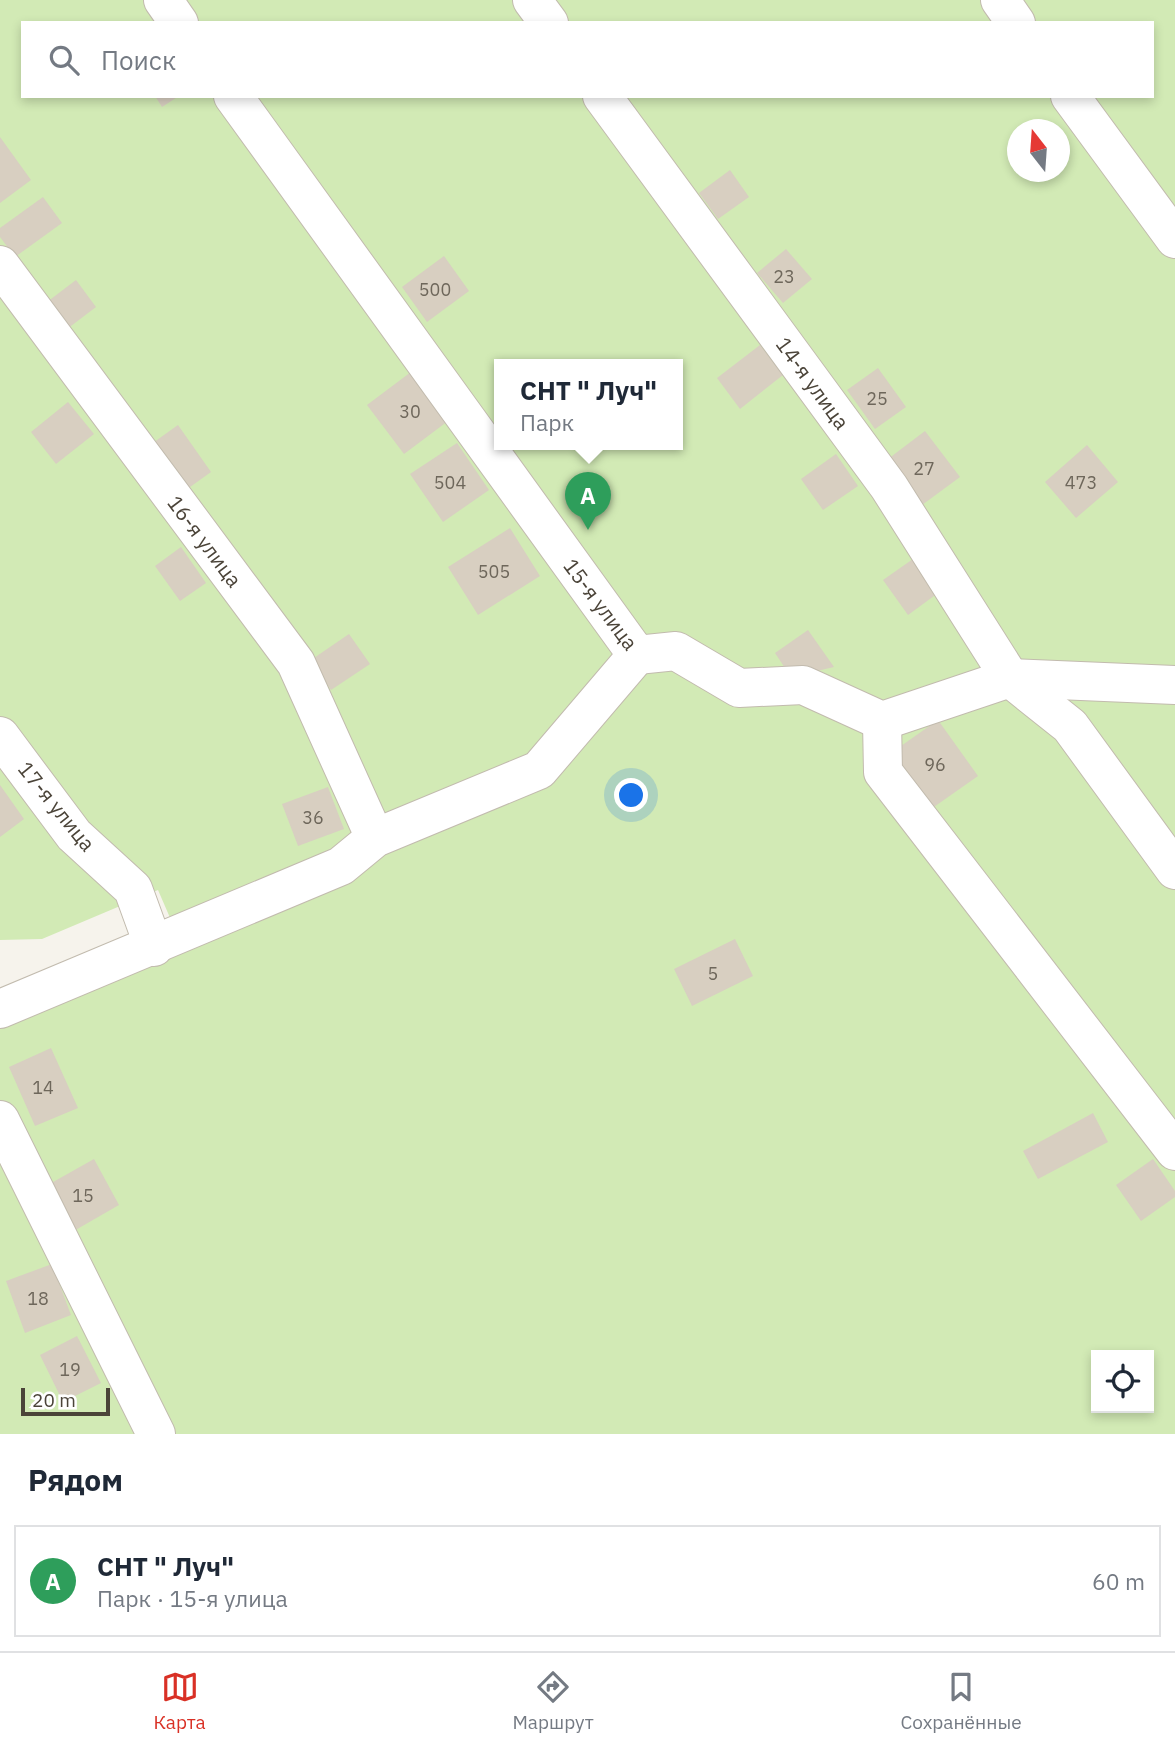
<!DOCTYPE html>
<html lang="ru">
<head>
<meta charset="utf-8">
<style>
  :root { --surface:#fff; --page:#f6f6f7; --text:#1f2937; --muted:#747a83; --line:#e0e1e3; --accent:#d93025 }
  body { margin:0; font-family:"IBM Plex Sans",sans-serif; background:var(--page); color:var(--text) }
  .controls { position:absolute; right:21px; bottom:21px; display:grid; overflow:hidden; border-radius:0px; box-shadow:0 4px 10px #0003 }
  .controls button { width:63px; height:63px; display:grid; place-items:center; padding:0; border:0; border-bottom:2px solid var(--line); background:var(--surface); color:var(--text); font:35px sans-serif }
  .compass { position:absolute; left:1007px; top:119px; width:63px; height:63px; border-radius:50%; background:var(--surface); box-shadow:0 4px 10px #0003; rotate:343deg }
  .scale { position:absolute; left:21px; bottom:18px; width:89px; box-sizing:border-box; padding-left:7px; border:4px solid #4b4439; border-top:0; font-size:19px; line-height:24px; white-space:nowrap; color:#4b4439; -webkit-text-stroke:5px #fff; paint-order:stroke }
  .you { position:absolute; left:632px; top:796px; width:24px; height:24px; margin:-18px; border:5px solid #fff; border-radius:50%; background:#1a73e8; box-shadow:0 0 0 10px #1a73e833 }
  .badge { display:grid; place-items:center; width:46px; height:46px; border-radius:50%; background:var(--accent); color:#fff; font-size:23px; font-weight:700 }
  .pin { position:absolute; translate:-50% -58px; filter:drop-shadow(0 2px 4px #0008) }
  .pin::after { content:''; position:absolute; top:37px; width:24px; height:21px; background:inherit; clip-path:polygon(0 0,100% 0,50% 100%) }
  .popup { position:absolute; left:494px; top:359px; width:189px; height:91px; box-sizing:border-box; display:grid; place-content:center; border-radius:0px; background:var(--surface); filter:drop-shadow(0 2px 5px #0005); font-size:23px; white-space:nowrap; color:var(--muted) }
  .popup b { font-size:26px; color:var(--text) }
  .popup::after { content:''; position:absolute; left:50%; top:100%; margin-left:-14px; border:14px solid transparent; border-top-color:var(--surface) }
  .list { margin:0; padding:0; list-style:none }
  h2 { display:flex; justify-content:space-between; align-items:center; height:91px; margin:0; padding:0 28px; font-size:30px }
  h2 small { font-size:23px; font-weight:400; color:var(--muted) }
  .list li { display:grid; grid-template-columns:46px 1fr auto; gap:21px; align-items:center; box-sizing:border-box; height:112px; margin:0 14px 14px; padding:0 14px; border:2px solid var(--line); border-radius:0px }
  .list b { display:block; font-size:26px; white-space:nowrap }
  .list p { margin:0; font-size:23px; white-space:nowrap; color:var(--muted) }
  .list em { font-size:23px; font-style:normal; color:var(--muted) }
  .icon { flex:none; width:38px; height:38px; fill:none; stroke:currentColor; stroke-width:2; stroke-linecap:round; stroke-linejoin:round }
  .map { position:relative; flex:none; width:1175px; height:1434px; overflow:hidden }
  .search { position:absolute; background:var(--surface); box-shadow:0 4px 10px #0003; left:21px; right:21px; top:21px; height:77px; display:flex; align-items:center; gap:18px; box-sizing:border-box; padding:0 24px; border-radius:0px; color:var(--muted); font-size:26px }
  .sheet { height:217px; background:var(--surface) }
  nav { display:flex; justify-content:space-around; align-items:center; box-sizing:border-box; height:98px; border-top:2px solid var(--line); background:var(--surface); font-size:19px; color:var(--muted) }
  nav a { display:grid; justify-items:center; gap:4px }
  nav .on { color:var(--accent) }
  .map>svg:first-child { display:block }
  .green { fill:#d2eab5; fill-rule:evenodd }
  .building { fill:#d8cfc1 }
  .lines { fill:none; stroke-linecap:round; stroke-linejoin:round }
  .minor-casing { stroke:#c2bbae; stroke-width:40 }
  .minor { stroke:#fff; stroke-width:38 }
  .labels { text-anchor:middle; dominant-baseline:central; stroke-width:6; stroke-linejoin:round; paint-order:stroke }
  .number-label { font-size:18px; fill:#6e675b }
  .street-label { font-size:21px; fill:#4b4439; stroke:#fff }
</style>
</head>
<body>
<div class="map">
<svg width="1175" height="1434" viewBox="0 0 1175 1434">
  <rect width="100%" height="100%" fill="#f6f3ec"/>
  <path class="green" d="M0,0H1175V1434H0V1008L171,920L158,890L42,939L0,940ZM23,23H1152V96H23ZM1018,130H1060V172H1018ZM499,364H677V444H499ZM1096,1355H1149V1408H1096Z"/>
  <g class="building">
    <path d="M155,96H179L162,107Z"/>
    <path d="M0,137L31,180L0,203Z"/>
    <path d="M730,170L749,197L718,219L699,193Z"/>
    <path d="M43,197L62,223L15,257L0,237V228Z"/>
    <path d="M786,249L812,279L783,303L757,273Z"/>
    <path d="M444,256L469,291L427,322L402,287Z"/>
    <path d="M76,280L96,307L67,329L47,302Z"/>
    <path d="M760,345L783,375L740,409L717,378Z"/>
    <path d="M878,368L906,407L875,429L847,390Z"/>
    <path d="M415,369L452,418L404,454L367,405Z"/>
    <path d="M68,402L94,434L56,464L31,432Z"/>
    <path d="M178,425L211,472L183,492L150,445Z"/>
    <path d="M925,431L960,477L922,505L888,459Z"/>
    <path d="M457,443L489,490L443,522L410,474Z"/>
    <path d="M1087,445L1118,482L1076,518L1045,482Z"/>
    <path d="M836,454L858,486L823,510L801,479Z"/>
    <path d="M510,528L540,576L478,615L448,567Z"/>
    <path d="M181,547L206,583L180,601L155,566Z"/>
    <path d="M913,559L938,593L908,615L883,580Z"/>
    <path d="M808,630L834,667L791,677L775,653Z"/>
    <path d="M349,634L370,664L331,690L311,660Z"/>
    <path d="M938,720L978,776L931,809L891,753Z"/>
    <path d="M0,785L24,819L0,837Z"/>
    <path d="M328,787L344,829L298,846L282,804Z"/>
    <path d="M735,939L753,976L692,1006L674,969Z"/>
    <path d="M51,1048L78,1108L35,1126L9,1067Z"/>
    <path d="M1093,1113L1108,1142L1038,1179L1023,1151Z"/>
    <path d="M94,1159L119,1205L72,1232L46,1186Z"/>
    <path d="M1153,1159L1175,1191V1197L1141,1221L1116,1185Z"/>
    <path d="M52,1264L71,1315L25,1333L6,1281Z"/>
    <path d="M77,1336L101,1383L63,1402L40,1355Z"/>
  </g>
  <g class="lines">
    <g class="minor-casing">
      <g id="minor">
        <path d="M163,0L179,23"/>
        <path d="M532,0L549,23"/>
        <path d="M1000,0L1016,23"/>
        <path d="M233,96L637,655L676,651L739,688L803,685L882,721L1010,678L1175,685"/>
        <path d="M602,96L889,487L1010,678L1070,726L1175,870"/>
        <path d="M1070,96L1175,239"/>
        <path d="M0,265L296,663L375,838"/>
        <path d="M882,721L883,772L1175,1151"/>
        <path d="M0,736L74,835L133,889L154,947"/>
        <path d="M0,1009L341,866L375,838L539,770L637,655"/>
        <path d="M0,1120L156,1434"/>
      </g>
    </g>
    <use href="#minor" class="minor"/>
  </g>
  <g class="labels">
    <g class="number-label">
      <text x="784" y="276">23</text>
      <text x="435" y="289">500</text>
      <text x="877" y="398">25</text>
      <text x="410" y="411">30</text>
      <text x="924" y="468">27</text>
      <text x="450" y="482">504</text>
      <text x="1081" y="482">473</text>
      <text x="494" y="571">505</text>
      <text x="935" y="764">96</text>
      <text x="313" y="817">36</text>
      <text x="713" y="973">5</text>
      <text x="43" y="1087">14</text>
      <text x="83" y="1195">15</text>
      <text x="38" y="1298">18</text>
      <text x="70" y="1369">19</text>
    </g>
    <g class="street-label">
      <text transform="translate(813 383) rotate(54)">14-я улица</text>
      <text transform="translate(205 541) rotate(53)">16-я улица</text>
      <text transform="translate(601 604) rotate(53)">15-я улица</text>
      <text transform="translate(57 806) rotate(51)">17-я улица</text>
    </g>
  </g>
</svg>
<div class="controls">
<button><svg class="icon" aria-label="locate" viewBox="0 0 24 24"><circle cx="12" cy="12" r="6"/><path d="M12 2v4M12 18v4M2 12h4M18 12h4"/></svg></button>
</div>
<svg class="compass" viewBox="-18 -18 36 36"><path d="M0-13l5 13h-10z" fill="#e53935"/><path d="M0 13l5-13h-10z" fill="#747a83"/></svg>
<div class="scale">20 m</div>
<div class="you"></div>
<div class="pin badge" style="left:588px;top:530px;background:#2e9e5b">A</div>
<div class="popup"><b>СНТ &quot; Луч&quot;</b>Парк</div>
<div class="search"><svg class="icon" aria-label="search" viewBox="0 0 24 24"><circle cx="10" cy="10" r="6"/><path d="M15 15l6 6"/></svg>Поиск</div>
</div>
<section class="sheet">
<h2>Рядом<small></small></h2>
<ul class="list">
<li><span class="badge" style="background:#2e9e5b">A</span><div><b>СНТ &quot; Луч&quot;</b><p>Парк · 15-я улица</p></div><em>60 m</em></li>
</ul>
</section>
<nav>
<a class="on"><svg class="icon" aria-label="map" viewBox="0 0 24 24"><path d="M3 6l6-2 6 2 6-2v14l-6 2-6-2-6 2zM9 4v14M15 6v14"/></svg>Карта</a>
<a><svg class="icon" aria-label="directions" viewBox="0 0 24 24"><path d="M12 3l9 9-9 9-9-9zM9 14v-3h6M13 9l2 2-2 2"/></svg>Маршрут</a>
<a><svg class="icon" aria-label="saved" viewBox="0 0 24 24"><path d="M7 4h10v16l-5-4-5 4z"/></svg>Сохранённые</a>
</nav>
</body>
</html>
